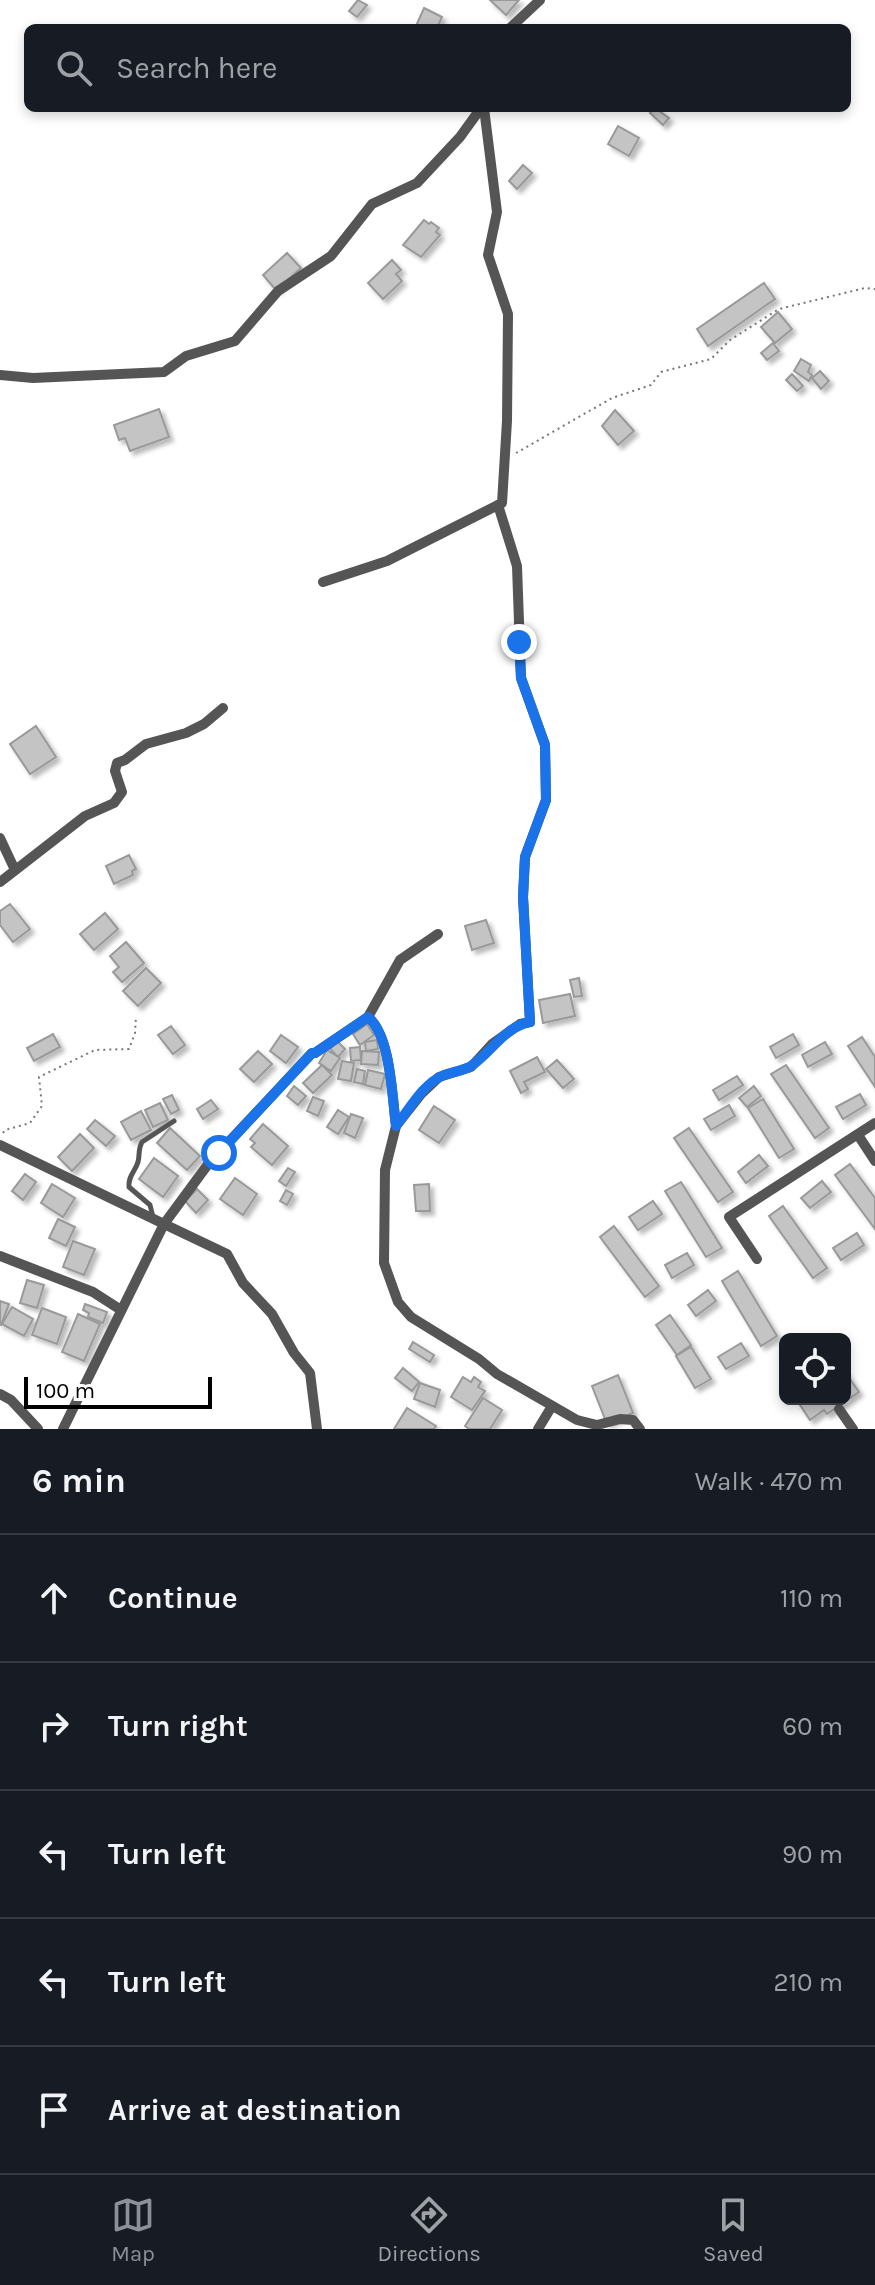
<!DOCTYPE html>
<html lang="en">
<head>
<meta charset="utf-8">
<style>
  :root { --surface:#171b24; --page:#242831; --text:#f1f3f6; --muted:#9ea1a6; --line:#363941; --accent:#8c9099 }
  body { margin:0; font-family:Karla,sans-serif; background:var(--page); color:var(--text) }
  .controls { position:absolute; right:24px; bottom:24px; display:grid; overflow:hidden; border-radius:12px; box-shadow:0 4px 12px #0003 }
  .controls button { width:72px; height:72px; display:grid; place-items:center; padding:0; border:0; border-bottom:2px solid var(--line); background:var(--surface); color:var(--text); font:40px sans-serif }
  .scale { position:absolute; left:24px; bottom:20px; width:188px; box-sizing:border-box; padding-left:8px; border:4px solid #000; border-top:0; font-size:22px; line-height:28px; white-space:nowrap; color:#000; -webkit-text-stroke:6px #fff; paint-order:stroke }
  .stop { position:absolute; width:24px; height:24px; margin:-18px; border:6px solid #1a73e8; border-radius:50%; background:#fff }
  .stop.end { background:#1a73e8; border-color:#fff; box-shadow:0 2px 8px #0008 }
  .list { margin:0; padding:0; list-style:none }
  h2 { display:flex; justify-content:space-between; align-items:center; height:104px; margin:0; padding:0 32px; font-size:34px }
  h2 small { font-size:26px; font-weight:400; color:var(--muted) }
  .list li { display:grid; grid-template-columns:52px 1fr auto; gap:24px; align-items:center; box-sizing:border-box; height:128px; padding:0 32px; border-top:2px solid var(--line) }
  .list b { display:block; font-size:30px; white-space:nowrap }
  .list em { font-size:26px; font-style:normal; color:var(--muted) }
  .icon { flex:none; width:44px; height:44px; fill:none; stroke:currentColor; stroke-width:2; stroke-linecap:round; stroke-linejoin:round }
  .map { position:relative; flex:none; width:875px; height:1429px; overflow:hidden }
  .search { position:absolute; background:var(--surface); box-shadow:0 4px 12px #0003; left:24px; right:24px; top:24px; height:88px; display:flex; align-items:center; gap:20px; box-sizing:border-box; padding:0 28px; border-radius:12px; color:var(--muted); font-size:30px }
  .sheet { height:744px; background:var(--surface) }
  nav { display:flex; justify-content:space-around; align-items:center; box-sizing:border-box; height:112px; border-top:2px solid var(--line); background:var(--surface); font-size:22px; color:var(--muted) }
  nav a { display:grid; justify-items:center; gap:4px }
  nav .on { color:var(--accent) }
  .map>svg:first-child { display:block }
  .building { fill:#c4c4c4; stroke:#999; stroke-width:2; filter:url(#shadow) }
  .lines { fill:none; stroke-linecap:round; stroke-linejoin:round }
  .path { stroke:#777; stroke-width:2; stroke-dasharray:2 4; stroke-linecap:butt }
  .service { stroke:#555; stroke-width:5 }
  .minor { stroke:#555; stroke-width:10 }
  .route { stroke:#1a73e8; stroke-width:10 }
</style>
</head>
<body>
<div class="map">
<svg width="875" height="1429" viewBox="0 0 875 1429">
  <defs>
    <filter id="shadow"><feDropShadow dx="4" dy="4" stdDeviation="2" flood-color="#0004"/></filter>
  </defs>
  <rect width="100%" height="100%" fill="#fff"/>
  <g class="building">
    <path d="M358,0L367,5L357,17L349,11Z"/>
    <path d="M490,0H519L506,15Z"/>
    <path d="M424,8L442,17L437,28L416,26Z"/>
    <path d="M655,108L669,118L663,125L650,113Z"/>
    <path d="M618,126L639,138L629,156L608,144Z"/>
    <path d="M523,165L532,173L517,189L509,181Z"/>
    <path d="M424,220L429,224L431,222L439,228L436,232L440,235L421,257L403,245Z"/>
    <path d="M287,253L301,268L276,290L263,275Z"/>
    <path d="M392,260L401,270L396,274L402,281L383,299L368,283Z"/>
    <path d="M764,283L775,299L708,346L697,329Z"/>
    <path d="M778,312L792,329L775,343L761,327Z"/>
    <path d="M773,343L779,351L767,360L761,353Z"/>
    <path d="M801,359L811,365L808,372L812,375L809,381L794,371Z"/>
    <path d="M820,371L829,381L821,389L812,378Z"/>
    <path d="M792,374L803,386L797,391L786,380Z"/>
    <path d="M159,409L169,437L130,451L125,438L119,440L114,425Z"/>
    <path d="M615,410L634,431L618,445L602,426Z"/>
    <path d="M36,726L56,757L30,774L10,744Z"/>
    <path d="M129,855L136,869L132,871L133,875L114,884L106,866Z"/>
    <path d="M10,904L30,929L13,942L0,925V911Z"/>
    <path d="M105,913L118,929L94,950L80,934Z"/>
    <path d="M486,920L494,943L472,950L465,926Z"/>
    <path d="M126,942L144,963L122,982L113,972L119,967L110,956Z"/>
    <path d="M146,968L161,983L138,1006L123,991Z"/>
    <path d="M579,978L582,996L574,997L570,980Z"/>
    <path d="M570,994L575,1016L543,1023L539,1000Z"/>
    <path d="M367,1024L374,1035L360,1045L353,1034Z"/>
    <path d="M171,1026L185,1045L173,1054L158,1035Z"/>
    <path d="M53,1034L60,1047L34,1061L27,1048Z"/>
    <path d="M793,1034L799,1045L776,1058L770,1047Z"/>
    <path d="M281,1035L298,1047L286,1063L270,1051Z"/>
    <path d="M862,1037L875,1057V1087L848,1046Z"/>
    <path d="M377,1040L378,1049L366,1051L365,1042Z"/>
    <path d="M337,1041L345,1049L338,1057L330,1049Z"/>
    <path d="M825,1042L832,1054L808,1067L802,1055Z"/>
    <path d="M360,1047L361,1060L351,1061L350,1048Z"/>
    <path d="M327,1050L340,1058L331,1071L319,1063Z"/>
    <path d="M258,1051L272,1064L254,1082L240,1069Z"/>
    <path d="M362,1051L379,1052L378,1065L361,1064Z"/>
    <path d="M537,1057L545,1072L524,1082L528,1089L521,1093L510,1071Z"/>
    <path d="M557,1060L574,1079L563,1088L546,1069Z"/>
    <path d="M342,1061L354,1063L351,1081L338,1079Z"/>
    <path d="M322,1065L332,1075L313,1093L303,1083Z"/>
    <path d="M786,1065L829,1128L815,1138L771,1074Z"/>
    <path d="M357,1069L365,1071L363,1084L354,1082Z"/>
    <path d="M368,1070L385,1074L381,1089L365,1085Z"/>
    <path d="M737,1076L743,1085L719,1100L713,1090Z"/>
    <path d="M294,1086L306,1096L298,1105L287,1096Z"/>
    <path d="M754,1086L761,1096L747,1107L739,1098Z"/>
    <path d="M860,1094L866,1105L843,1119L836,1107Z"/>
    <path d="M172,1095L179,1110L171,1114L163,1099Z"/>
    <path d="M313,1097L324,1101L318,1116L307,1111Z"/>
    <path d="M763,1099L794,1149L779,1158L748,1108Z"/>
    <path d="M211,1100L218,1109L203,1119L197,1109Z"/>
    <path d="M160,1103L168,1120L153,1127L145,1110Z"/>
    <path d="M729,1105L735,1116L711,1130L704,1119Z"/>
    <path d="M434,1106L455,1120L439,1143L419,1130Z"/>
    <path d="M338,1110L349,1117L338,1134L327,1127Z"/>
    <path d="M141,1111L151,1130L131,1140L121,1122Z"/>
    <path d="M351,1114L363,1118L355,1138L344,1133Z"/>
    <path d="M95,1120L115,1136L106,1146L87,1129Z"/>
    <path d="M263,1124L288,1146L272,1165L251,1147L255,1143L250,1139Z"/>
    <path d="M170,1128L200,1156L187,1170L157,1143Z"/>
    <path d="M689,1128L733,1192L718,1202L674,1138Z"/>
    <path d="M80,1134L94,1148L72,1171L58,1157Z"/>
    <path d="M759,1155L768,1166L746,1183L738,1172Z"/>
    <path d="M154,1158L178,1176L163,1197L139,1179Z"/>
    <path d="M850,1164L875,1198V1229L835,1175Z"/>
    <path d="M288,1168L295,1172L286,1186L279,1181Z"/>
    <path d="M25,1174L36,1182L23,1200L12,1191Z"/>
    <path d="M235,1178L257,1194L243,1215L220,1199Z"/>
    <path d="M822,1181L831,1192L810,1208L801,1198Z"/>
    <path d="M681,1182L722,1248L706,1257L665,1191Z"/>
    <path d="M52,1184L75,1198L63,1217L41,1203Z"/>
    <path d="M429,1184L430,1211H416L414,1185Z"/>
    <path d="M197,1189L208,1200L196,1213L185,1201Z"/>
    <path d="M286,1190L293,1194L287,1205L280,1201Z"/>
    <path d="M653,1201L662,1214L638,1230L629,1217Z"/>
    <path d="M783,1206L827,1268L813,1278L769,1216Z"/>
    <path d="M58,1219L75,1227L66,1246L49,1238Z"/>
    <path d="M614,1226L659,1286L645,1297L600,1237Z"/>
    <path d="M857,1233L864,1245L841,1260L833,1248Z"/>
    <path d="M73,1241L95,1249L84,1275L63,1267Z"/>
    <path d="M687,1253L694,1265L672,1278L665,1265Z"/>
    <path d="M738,1271L777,1336L761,1346L722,1281Z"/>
    <path d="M27,1280L44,1285L37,1308L20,1303Z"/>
    <path d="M708,1290L716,1301L696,1316L688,1305Z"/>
    <path d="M0,1301L9,1304L1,1325L0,1324Z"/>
    <path d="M85,1304L107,1312L103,1323L88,1317L89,1313L83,1310Z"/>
    <path d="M12,1307L33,1319L24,1336L2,1324Z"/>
    <path d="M42,1308L66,1317L57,1344L32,1335Z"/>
    <path d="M78,1314L100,1324L84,1361L62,1352Z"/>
    <path d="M670,1315L691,1345L677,1355L656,1325Z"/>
    <path d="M413,1342L434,1355L430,1362L409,1349Z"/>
    <path d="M741,1343L749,1356L726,1369L718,1357Z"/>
    <path d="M691,1347L711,1379L695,1388L676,1356Z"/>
    <path d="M403,1368L419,1382L412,1391L395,1378Z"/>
    <path d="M845,1372L859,1392L827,1414L824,1410L810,1420L796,1399H845Z"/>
    <path d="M618,1375L633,1413L607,1424L592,1386Z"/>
    <path d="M463,1377L471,1382L474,1377L481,1382L478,1387L485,1391L472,1410L451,1397Z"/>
    <path d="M420,1383L440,1390L435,1407L414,1399Z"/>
    <path d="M483,1398L502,1410L490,1429H469L465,1426Z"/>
    <path d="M407,1408L436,1426L434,1429H394Z"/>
  </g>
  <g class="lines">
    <g class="path">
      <path d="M516,453L612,398L651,385L661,372L711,359L730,340L779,309L865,288L875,289"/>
      <path d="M3,1133L5,1130L30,1123L42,1106L39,1077L95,1050L129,1049L135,1033L136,1016"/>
    </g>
    <path class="service" d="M153,1217L150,1205L129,1187C128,1176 135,1172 138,1162C140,1154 138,1149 142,1142L174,1121"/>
    <g class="minor">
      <path d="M510,28L540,0"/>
      <path d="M0,375L33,378L164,372L186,356L235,341L278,291L331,256L372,204L417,183L460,137L481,108"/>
      <path d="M498,505L517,566L521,678L545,745L546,800L525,857L523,897L530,1022L520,1024L492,1044L471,1067L439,1077L422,1093L396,1126L385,1170L384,1263L398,1302L411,1317L479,1359L497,1374L577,1420L597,1425L620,1419L633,1420L640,1429"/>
      <path d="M323,582L387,561L502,503L507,421L508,314L488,255L497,212L484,108"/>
      <path d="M0,838L15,870"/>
      <path d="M0,882L85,816L114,803L122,792L115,771L117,763L125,760L146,744L186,733L204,724L223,708"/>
      <path d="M368,1017C391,1036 392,1097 396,1126"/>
      <path d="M858,1135L875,1161"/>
      <path d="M0,1145L164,1224L63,1429"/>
      <path d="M0,1256L93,1292L121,1310"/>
      <path d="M757,1259L729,1217L875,1123"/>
      <path d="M0,1394L11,1400L38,1429"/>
      <path d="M839,1409L853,1429"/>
      <path d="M317,1429L310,1373L294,1353L272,1314L243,1283L227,1254L164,1224L209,1163L312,1053H315L368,1017L400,960L438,934"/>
      <path d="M538,1429L552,1406"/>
    </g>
  </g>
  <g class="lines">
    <path class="route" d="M219,1153L312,1053H315L368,1017C391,1036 392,1097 396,1126C409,1110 423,1084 442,1076C451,1072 463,1071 471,1066C492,1052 504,1027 530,1022L523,897L525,857L546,800L545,745L521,678L519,642"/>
  </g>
</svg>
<div class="controls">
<button><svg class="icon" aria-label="locate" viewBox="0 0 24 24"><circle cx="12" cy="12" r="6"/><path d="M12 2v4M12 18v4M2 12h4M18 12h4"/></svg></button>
</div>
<div class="scale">100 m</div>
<div class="stop" style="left:219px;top:1153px"></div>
<div class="stop end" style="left:519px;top:642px"></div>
<div class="search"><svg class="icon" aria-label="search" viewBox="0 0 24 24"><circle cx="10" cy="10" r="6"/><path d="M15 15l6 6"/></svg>Search here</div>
</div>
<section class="sheet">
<h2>6 min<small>Walk · 470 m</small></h2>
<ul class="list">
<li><svg class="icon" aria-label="ahead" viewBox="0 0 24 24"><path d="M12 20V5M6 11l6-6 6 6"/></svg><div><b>Continue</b></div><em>110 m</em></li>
<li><svg class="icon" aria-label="right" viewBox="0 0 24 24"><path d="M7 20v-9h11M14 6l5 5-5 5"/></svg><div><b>Turn right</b></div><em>60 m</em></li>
<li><svg class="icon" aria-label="left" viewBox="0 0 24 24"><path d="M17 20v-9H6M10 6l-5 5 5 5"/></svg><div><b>Turn left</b></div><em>90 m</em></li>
<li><svg class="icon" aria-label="left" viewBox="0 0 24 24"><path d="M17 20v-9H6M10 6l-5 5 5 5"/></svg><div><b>Turn left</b></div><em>210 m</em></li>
<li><svg class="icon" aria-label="arrive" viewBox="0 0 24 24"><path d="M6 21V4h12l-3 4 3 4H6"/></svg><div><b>Arrive at destination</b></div></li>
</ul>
</section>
<nav>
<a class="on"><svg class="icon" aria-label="map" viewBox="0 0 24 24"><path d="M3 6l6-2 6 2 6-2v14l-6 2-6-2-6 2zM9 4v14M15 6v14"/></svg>Map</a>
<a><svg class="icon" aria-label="directions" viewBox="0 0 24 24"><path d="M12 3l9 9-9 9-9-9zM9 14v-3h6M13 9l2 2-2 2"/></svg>Directions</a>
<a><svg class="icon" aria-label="saved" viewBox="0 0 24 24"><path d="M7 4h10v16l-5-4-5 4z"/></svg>Saved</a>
</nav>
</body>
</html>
